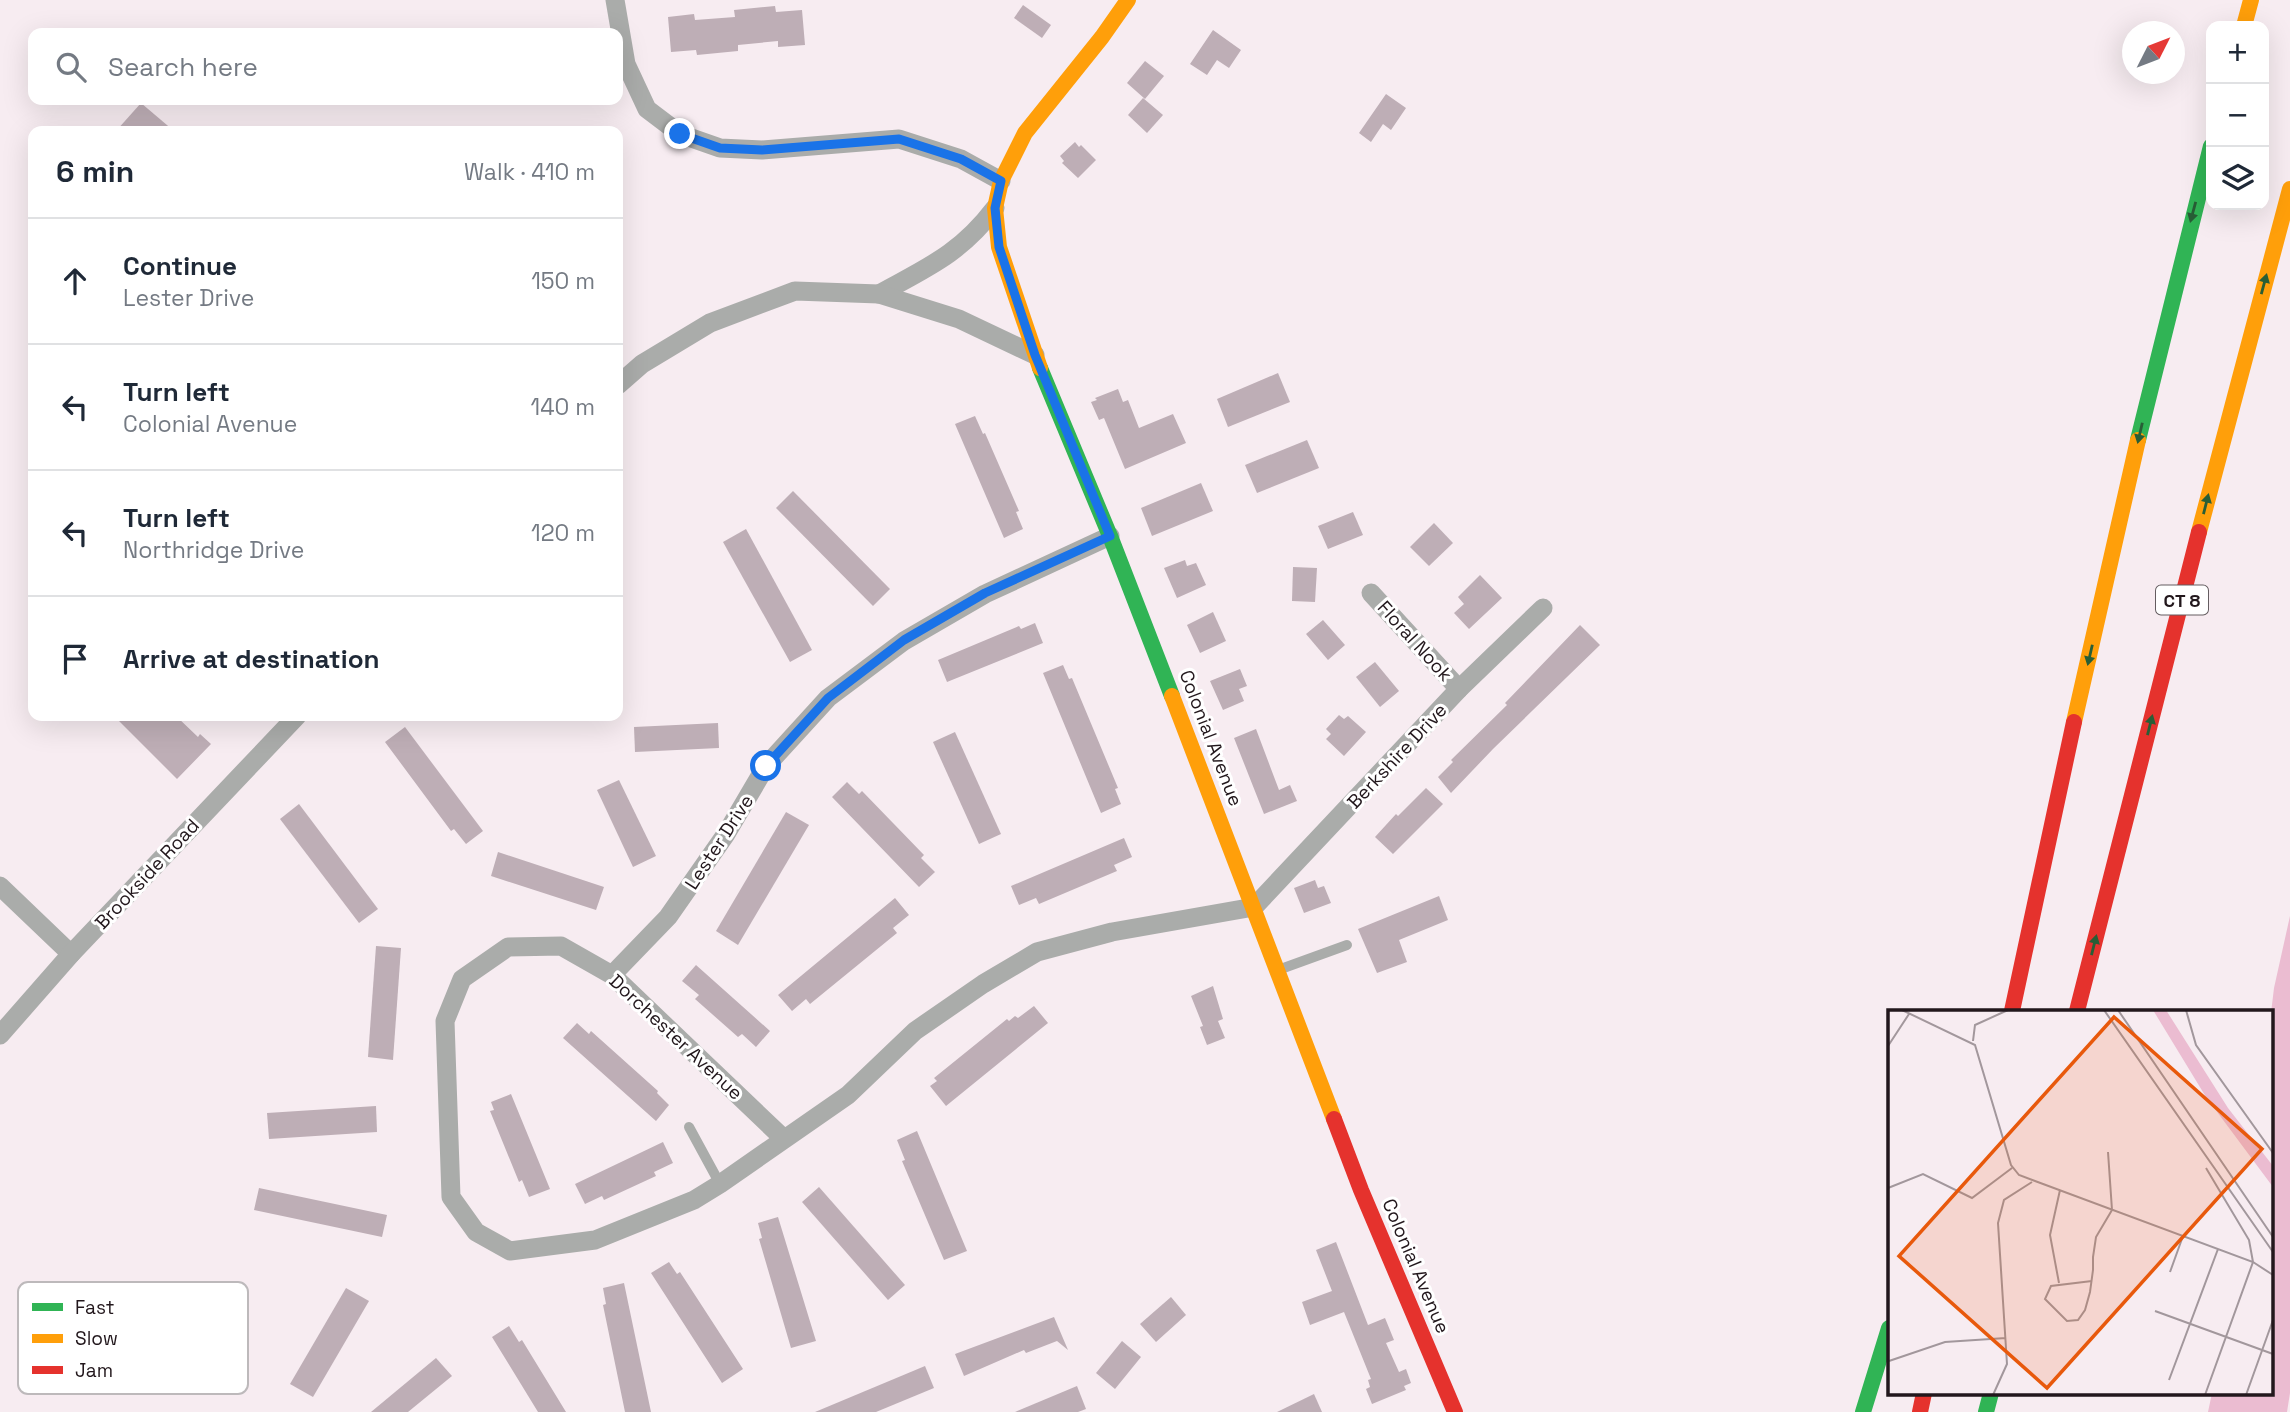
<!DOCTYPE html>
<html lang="en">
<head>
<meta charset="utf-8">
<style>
  :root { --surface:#fff; --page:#f6f6f7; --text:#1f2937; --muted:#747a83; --line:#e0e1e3 }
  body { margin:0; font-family:"Space Grotesk",sans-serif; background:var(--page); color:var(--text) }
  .controls { position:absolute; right:21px; top:21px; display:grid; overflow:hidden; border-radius:14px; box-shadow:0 7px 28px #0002 }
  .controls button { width:63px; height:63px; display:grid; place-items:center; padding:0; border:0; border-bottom:2px solid var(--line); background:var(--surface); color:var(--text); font:35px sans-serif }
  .compass { position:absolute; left:2122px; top:21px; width:63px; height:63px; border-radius:50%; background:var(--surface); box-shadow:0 7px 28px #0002; rotate:48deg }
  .stop { position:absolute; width:21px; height:21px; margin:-16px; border:5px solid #1a73e8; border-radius:50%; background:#fff }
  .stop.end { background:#1a73e8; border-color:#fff; box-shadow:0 2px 7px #0008 }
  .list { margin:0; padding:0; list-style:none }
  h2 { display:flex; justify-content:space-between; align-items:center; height:91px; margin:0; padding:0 28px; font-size:30px }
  h2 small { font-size:23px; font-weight:400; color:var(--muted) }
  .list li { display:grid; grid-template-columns:46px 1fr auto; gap:21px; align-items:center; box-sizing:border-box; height:126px; padding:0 28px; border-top:2px solid var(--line) }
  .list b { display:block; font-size:26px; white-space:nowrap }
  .list p { margin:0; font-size:23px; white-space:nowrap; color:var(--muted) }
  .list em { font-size:23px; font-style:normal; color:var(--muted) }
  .icon { flex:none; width:38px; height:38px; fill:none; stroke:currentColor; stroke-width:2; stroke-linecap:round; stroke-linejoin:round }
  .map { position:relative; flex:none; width:2290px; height:1412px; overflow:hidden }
  .search { position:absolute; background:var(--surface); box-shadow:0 7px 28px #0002; left:28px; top:28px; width:595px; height:77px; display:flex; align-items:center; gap:18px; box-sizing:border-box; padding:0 24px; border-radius:14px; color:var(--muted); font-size:26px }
  .panel { position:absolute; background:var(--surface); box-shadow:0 7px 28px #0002; left:28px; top:126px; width:595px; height:595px; border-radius:14px }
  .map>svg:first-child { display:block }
  .water { fill:#ebbcd1 }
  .building { fill:#beaeb6 }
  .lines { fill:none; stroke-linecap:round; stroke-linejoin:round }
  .lane { stroke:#aaacaa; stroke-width:10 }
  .street { stroke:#aaacaa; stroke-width:19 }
  .fast { stroke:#30b455; stroke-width:16 }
  .slow { stroke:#ff9f0a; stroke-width:16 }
  .jam { stroke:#e5322d; stroke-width:16 }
  .oneway { fill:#285e36 }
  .route { stroke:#1a73e8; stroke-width:9 }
  .labels { text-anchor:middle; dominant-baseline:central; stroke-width:6; stroke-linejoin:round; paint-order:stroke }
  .shield { fill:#fff; stroke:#645d60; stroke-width:2 }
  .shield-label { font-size:18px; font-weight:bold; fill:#22171c }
  .street-label { font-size:19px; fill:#22171c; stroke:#fff }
  .inset-road { fill:none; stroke:#a2979c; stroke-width:2 }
  .view { fill:#e8590c; fill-opacity:0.15; stroke:#e8590c; stroke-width:3.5 }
  .inset-edge { fill:none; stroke:#22171c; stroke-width:3.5 }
  .key { fill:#fff; stroke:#bdb9bb; stroke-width:2 }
  .key-label { font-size:19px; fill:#22171c }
</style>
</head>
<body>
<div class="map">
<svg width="2290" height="1412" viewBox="0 0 2290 1412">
  <rect width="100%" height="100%" fill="#f7ecf1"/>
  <path class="water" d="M2290,916V1393L2287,1412H2208L2212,1393H2271V1013L2274,988Z"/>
  <g class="building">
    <path d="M1023,5L1051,25L1042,38L1014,18Z"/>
    <path d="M775,6L776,12L802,10L805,45L778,47V41L738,45V51L697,55L696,50L671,52L668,17L694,14L695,20L735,17L734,10Z"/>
    <path d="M1213,30L1241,50L1229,68L1217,60L1207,75L1190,64Z"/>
    <path d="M1145,61L1164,76L1145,99L1127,83Z"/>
    <path d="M1386,94L1406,108L1391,130L1383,124L1371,142L1359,133Z"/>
    <path d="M1143,98L1163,115L1147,133L1128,115Z"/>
    <path d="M141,103L174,131H116Z"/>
    <path d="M1075,142L1079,147L1081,145L1096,160L1078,178L1062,163L1064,161L1060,156Z"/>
    <path d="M1278,373L1290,402L1228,427L1217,399Z"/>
    <path d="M1118,389L1123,402L1128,400L1139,428L1173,414L1186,443L1125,469L1104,418L1099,420L1091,402L1097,400L1095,398Z"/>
    <path d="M975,416L983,434L985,433L1019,511L1016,512L1023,529L1004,538L955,424Z"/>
    <path d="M1307,440L1319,468L1257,493L1245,465Z"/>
    <path d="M1201,483L1213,511L1152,536L1141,508Z"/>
    <path d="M793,491L890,589L873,606L776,508Z"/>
    <path d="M1353,512L1363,535L1328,549L1318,526Z"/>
    <path d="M1434,523L1453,543L1429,566L1410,547Z"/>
    <path d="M746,529L812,650L790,662L723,542Z"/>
    <path d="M1185,560L1187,566L1196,563L1206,585L1177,598L1164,568Z"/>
    <path d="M1293,567L1317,568L1315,602L1292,601Z"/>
    <path d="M1480,575L1502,598L1469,629L1454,613L1464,604L1458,597Z"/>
    <path d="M1213,612L1226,641L1200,653L1187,625Z"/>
    <path d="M1323,620L1345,645L1328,660L1306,634Z"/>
    <path d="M1035,623L1043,643L947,682L938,660L1019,626L1021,629Z"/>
    <path d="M1580,625L1600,645L1493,749L1451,793L1438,777L1453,762L1451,760L1507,705L1505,703Z"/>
    <path d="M1375,662L1399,691L1380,707L1356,677Z"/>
    <path d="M1063,665L1069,679L1072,678L1118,788L1115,789L1121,804L1101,813L1043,673Z"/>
    <path d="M1240,669L1247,686L1239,689L1244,701L1223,710L1210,681Z"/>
    <path d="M1339,715L1344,719L1348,716L1366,732L1344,756L1326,739L1331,734L1326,729Z"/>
    <path d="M114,716H176L198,737L200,734L211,744L177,779Z"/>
    <path d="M718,723L719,748L635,752L634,727Z"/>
    <path d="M405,727L483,831L466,844L454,829L451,831L385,742Z"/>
    <path d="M1256,729L1279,790L1290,785L1297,801L1264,814L1234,738Z"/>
    <path d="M955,732L1001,834L979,844L933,742Z"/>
    <path d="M619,780L656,856L633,867L597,790Z"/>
    <path d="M847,782L859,794L862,791L924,855L921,858L935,872L919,887L832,797Z"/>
    <path d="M1426,788L1443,804L1393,854L1375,837L1396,814L1398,816Z"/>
    <path d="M299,804L378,909L359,923L280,819Z"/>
    <path d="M786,812L809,825L738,945L716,931Z"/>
    <path d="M1124,838L1132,857L1114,865L1117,871L1039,904L1036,898L1019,905L1011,886Z"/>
    <path d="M498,852L604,887L596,910L491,876Z"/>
    <path d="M1315,880L1318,888L1324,886L1331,903L1304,913L1294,888Z"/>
    <path d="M1439,896L1448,920L1399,940L1407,962L1377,973L1358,929Z"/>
    <path d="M895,898L909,915L893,928L897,933L810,1004L806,999L792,1011L778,995Z"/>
    <path d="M376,946L401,948L393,1060L368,1057Z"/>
    <path d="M696,965L770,1031L756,1047L742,1034L738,1037L695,999L699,995L682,981Z"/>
    <path d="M1213,986L1223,1019L1218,1021L1225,1038L1207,1045L1200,1027L1203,1026L1191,996Z"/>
    <path d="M1034,1006L1048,1023L946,1106L930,1086L937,1081L934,1078L1007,1019L1009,1021L1015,1016L1018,1018Z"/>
    <path d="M577,1023L589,1034L591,1031L658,1091L657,1093L669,1105L656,1121L563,1038Z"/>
    <path d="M511,1094L550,1189L529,1197L522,1180L519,1182L490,1111L494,1110L491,1102Z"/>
    <path d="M376,1106L377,1132L269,1139L267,1113Z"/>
    <path d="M917,1131L967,1251L944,1260L902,1161L905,1160L897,1140Z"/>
    <path d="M663,1142L673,1163L654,1172L656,1176L604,1200L602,1196L585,1204L575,1184Z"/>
    <path d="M819,1187L905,1285L888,1300L802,1202Z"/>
    <path d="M259,1188L387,1215L382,1237L254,1210Z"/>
    <path d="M778,1217L816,1341L791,1348L759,1239L762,1238L758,1223Z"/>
    <path d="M1336,1242L1368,1325L1385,1318L1394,1340L1386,1343L1399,1372L1406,1369L1411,1383L1404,1386L1406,1390L1372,1404L1366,1389L1370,1387L1368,1380L1371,1379L1344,1312L1310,1325L1302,1302L1332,1291L1316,1250Z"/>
    <path d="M669,1262L677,1274L680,1272L743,1369L722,1383L651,1273Z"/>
    <path d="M624,1283L651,1412H625L603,1305L606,1304L603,1288Z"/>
    <path d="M346,1288L369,1301L313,1397L290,1384Z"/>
    <path d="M1171,1297L1186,1315L1156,1342L1140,1324Z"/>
    <path d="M1054,1317L1068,1350L1057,1341L1026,1353L1024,1350L964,1376L955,1354Z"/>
    <path d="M509,1326L519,1342L522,1340L566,1412H538L492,1337Z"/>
    <path d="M1122,1341L1141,1357L1115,1389L1096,1373Z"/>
    <path d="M436,1358L452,1376L408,1412H371Z"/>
    <path d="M925,1366L934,1388L876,1412H815Z"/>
    <path d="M1077,1386L1086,1409L1078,1412H1015Z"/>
    <path d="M1314,1394L1322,1412H1277Z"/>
  </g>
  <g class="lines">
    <g class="lane">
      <path d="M1278,970L1347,945"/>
      <path d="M689,1127L720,1184"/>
    </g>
    <g class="street">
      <path d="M615,0L626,64L647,109L680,134L720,148L762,150L899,139L961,159L1001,181"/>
      <path d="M879,294C928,267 960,254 995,208"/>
      <path d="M618,385L642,364L710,323L795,291L879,294L959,319L1035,355"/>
      <path d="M1371,593L1459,689"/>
      <path d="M0,886L71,954"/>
      <path d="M612,975L668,917L726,834L766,766L828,698L904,641L985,594L1110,536"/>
      <path d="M0,1035L71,954L297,716"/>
      <path d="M784,1139L612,975L561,946L508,947L462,979L445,1021L451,1197L476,1232L510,1251L595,1240L694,1200L720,1184L848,1095L915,1031L983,984L1037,952L1112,932L1254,907L1459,689L1543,608"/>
    </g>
    <g class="fast">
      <path d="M1040,368L1110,536L1172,696"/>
      <path d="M2138,440L2211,146"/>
      <path d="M1863,1412L1889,1328"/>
      <path d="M1986,1412L1991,1393"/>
    </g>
    <g class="slow">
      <path d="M2244,26L2251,0"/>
      <path d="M1040,368L999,247L995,208L1001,181L1025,133L1102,37L1128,0"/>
      <path d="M2199,532L2290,189"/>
      <path d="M1172,696L1334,1119"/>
      <path d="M2074,722L2138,440"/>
    </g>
    <g class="jam">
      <path d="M2012,1011L2074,722"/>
      <path d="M2077,1011L2199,532"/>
      <path d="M1334,1119L1361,1190L1455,1412"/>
      <path d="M1920,1412L1924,1393"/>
    </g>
  </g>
  <defs><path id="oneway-solid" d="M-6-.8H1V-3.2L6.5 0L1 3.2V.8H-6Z" transform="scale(1.75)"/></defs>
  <g class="oneway">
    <use href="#oneway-solid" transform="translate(2193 212) rotate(105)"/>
    <use href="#oneway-solid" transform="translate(2264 284) rotate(-75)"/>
    <use href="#oneway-solid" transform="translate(2140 433) rotate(103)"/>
    <use href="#oneway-solid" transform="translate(2206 504) rotate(-76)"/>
    <use href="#oneway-solid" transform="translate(2090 655) rotate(103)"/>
    <use href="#oneway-solid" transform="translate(2150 725) rotate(-76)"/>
    <use href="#oneway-solid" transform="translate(2094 945) rotate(-76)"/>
  </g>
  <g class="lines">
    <path class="route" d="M680,134L720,148L762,150L899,139L961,159L1001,181L995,208L999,247L1035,355L1110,536L985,593L904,640L828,698L766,766"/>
  </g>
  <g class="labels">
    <rect class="shield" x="2156" y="585.5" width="52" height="29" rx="5"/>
    <g class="shield-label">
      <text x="2182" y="600">CT 8</text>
    </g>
    <g class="street-label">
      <text transform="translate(1415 641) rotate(48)">Floral Nook</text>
      <text transform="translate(1211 738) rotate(69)">Colonial Avenue</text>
      <text transform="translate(1397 756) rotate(-47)">Berkshire Drive</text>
      <text transform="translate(719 842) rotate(-57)">Lester Drive</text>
      <text transform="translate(147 874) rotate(-47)">Brookside Road</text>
      <text transform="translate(676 1037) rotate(43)">Dorchester Avenue</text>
      <text transform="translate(1416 1266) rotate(67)">Colonial Avenue</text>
    </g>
  </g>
  <g transform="translate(1888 1010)">
    <rect width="385" height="385" fill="#f7ecf1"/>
    <path d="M265,0H278L340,98L385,156V177L318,87Z" fill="#ebbcd1"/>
    <path class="inset-road" d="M14,0L87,35L123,155L131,165L365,252L317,385M216,0L385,242M230,0L385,227M298,0L308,35L385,143M85,31L87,15L120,0M0,36L21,4M318,158L361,230L365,252M0,178L35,164L84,188L124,158M365,252L385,265M282,262L295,226M204,271L163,276L157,289L179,311L190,310L197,300L202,282L205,260V247L208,227L224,200L220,142M171,273L162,225L172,180M267,301L385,344M1,351L57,332L118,328M281,370L330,239M105,385L119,354L110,213L116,190L144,172M358,385L385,310"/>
    <path class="view" d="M226,7L374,139L159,378L11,246Z"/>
    <rect width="385" height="385" class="inset-edge"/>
  </g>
  <rect x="18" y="1282" width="230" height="112" rx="10" class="key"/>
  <rect x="32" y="1303" width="31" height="8" fill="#30b455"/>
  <rect x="32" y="1334" width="31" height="9" fill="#ff9f0a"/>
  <rect x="32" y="1366" width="31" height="8" fill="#e5322d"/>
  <g class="key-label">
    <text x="75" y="1314">Fast</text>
    <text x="75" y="1345">Slow</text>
    <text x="75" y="1377">Jam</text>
  </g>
</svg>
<div class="controls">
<button>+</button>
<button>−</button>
<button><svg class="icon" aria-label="layers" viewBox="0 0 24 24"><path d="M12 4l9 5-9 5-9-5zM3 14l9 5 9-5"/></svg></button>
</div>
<svg class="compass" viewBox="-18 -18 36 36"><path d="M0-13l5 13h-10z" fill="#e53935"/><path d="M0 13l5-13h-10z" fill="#747a83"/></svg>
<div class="stop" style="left:766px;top:766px"></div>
<div class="stop end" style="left:680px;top:134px"></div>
<div class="search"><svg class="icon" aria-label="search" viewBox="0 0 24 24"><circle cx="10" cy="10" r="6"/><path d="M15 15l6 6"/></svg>Search here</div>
<section class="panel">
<h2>6 min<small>Walk · 410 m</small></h2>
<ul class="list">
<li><svg class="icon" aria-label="ahead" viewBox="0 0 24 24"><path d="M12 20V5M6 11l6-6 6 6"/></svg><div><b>Continue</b><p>Lester Drive</p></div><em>150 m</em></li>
<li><svg class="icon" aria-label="left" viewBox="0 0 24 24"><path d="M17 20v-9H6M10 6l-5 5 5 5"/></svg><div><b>Turn left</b><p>Colonial Avenue</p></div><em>140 m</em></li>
<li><svg class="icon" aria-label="left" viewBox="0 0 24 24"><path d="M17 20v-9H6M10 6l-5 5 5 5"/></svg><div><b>Turn left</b><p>Northridge Drive</p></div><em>120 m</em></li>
<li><svg class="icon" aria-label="arrive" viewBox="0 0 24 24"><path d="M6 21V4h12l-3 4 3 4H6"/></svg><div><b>Arrive at destination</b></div></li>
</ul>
</section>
</div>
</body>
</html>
